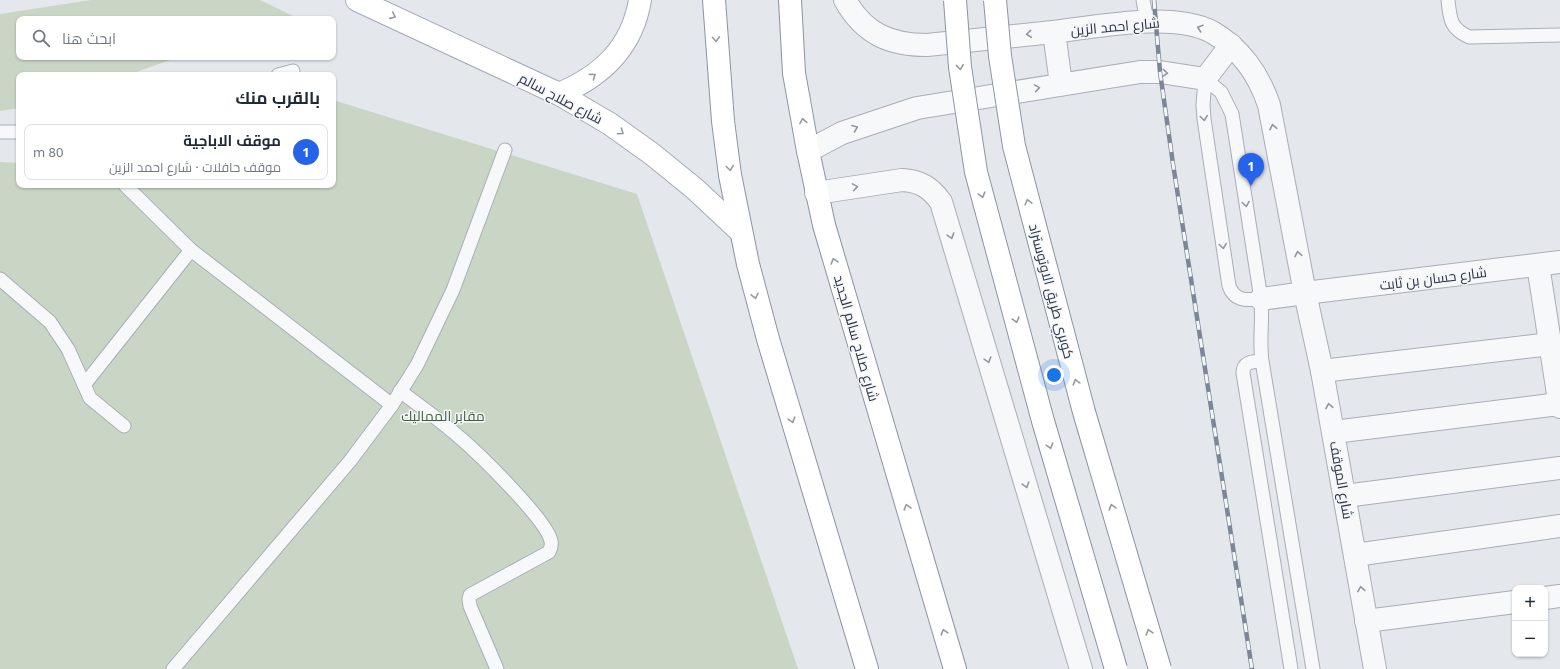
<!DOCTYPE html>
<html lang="ar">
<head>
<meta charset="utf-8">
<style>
  :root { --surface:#fff; --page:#f2f2f3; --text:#1f2937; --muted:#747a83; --line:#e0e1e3; --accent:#2563eb }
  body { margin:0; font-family:"Noto Sans",Cairo,sans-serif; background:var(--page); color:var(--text); direction:rtl }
  .controls { position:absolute; right:12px; bottom:12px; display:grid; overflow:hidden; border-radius:8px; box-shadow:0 1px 3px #0004 }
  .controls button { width:36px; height:36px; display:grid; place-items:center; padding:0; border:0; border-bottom:1px solid var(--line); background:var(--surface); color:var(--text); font:20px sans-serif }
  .you { position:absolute; left:1054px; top:375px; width:14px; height:14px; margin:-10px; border:3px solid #fff; border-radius:50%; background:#1a73e8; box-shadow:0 0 0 6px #1a73e833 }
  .badge { display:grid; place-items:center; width:26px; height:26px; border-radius:50%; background:var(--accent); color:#fff; font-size:13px; font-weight:700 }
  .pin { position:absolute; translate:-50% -33px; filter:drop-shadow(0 1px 2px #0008) }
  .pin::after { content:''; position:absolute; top:21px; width:14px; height:12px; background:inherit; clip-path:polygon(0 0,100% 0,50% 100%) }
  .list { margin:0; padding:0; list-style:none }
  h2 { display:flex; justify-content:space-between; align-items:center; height:52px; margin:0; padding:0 16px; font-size:17px }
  h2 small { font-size:13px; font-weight:400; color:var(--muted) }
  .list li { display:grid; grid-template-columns:26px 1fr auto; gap:12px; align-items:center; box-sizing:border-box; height:56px; margin:0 8px 8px; padding:0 8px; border:1px solid var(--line); border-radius:8px }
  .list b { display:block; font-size:15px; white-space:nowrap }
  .list p { margin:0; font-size:13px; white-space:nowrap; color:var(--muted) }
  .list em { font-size:13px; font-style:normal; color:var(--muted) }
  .icon { flex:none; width:22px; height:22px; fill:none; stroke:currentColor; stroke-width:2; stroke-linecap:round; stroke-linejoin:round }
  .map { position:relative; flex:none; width:1560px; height:669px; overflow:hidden; direction:ltr }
  .search { position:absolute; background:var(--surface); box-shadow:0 1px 3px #0004; left:16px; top:16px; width:320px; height:44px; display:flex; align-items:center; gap:10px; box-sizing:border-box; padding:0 14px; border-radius:8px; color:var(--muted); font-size:15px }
  .panel { position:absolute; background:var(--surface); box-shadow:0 1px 3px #0004; left:16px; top:72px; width:320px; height:116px; border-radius:8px; direction:rtl }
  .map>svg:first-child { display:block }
  .green { fill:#c9d6c5 }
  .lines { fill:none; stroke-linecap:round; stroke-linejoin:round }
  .service-casing { stroke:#a9aeb7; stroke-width:15 }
  .minor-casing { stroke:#a9aeb7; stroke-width:24 }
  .tertiary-casing { stroke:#a9aeb7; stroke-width:24 }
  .primary-casing { stroke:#a3abb8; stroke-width:24 }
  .trunk-casing { stroke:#8b94a3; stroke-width:24 }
  .service { stroke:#f7f8fa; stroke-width:13 }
  .minor { stroke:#f7f8fa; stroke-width:22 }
  .tertiary { stroke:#f7f8fa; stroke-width:22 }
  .primary { stroke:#fff; stroke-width:22 }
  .trunk { stroke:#fff; stroke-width:22 }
  .rail-casing { stroke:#7d8696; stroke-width:4.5 }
  .rail { stroke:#f4f6f9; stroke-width:3; stroke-dasharray:9; stroke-linecap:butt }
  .trunk-bridge-casing { stroke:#8b94a3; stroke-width:24; stroke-linecap:butt }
  .trunk-bridge { stroke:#fff; stroke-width:22 }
  .oneway { stroke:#959aa2 }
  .oneway2 { stroke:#9196a0 }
  .labels { text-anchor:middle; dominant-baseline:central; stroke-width:3; stroke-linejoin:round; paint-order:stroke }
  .street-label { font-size:14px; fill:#2b3445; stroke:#f4f6f9 }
  .park-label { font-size:14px; fill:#3f6138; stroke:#f4f6f9 }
</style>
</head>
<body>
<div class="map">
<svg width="1560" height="669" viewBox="0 0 1560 669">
  <rect width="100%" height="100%" fill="#e4e7ec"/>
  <g class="green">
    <path d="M91,0H260L293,16L285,19H19V57H178L128,75H19V108L0,111V14Z"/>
    <path d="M333,100L637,194L798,669H0V162L19,163V185H333Z"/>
  </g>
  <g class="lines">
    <g class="service-casing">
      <g id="service">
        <path d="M1143,0L1147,21"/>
        <path d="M1448,0C1450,19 1450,28 1469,37L1560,35"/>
        <path d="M278,75L293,71"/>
        <path d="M0,132H19"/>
        <path d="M125,185L191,250L392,405"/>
        <path d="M0,279L50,322L68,349L90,398L124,426"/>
        <path d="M1261,299C1247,300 1235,302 1229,286L1204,119L1203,105L1205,79L1221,92L1232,114L1261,299C1263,320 1259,340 1262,361L1313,669"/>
        <path d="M1262,361C1253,362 1243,361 1243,373L1291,669"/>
        <path d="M84,385L191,250"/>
        <path d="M400,391C420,406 440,420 458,436C477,452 547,520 551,541C552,545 551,548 549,552L470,595L469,599L470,606L497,669"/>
        <path d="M173,669L350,461L392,405L417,365L453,290L505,150"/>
      </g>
    </g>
    <g class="minor-casing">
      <g id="minor">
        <path d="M1538,265L1560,407"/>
        <path d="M1305,293L1560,262"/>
        <path d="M1322,371L1551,344"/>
        <path d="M1334,432L1559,404"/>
        <path d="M1345,496L1560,468"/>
        <path d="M1355,555L1560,526"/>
        <path d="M1545,598L1560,596"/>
        <path d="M1366,621L1515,602"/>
      </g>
    </g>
    <g class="tertiary-casing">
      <g id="tertiary">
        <path d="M845,0C864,34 890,45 927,45C969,41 1011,36 1053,32C1097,27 1173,11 1212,32C1240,48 1259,75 1269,105L1305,293L1322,371L1375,669"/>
        <path d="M1054,32L1061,84"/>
        <path d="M808,151L842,133L917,108L1140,72H1160L1205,79L1231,45"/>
        <path d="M816,193L902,180C920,181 930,187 941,202L1081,669"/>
        <path d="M1261,299L1305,293"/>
      </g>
    </g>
    <g class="primary-casing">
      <g id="primary">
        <path d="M357,0L559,94L610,124L652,154L695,189L741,232"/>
        <path d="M559,94C602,76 632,48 640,0"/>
      </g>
    </g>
    <g class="trunk-casing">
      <g id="trunk">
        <path d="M714,0L723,121L730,175L748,264L768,339L867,669"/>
        <path d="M790,0L794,73L808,151L824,225L955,669"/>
      </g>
    </g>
    <use href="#service" class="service"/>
    <use href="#minor" class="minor"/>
    <use href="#tertiary" class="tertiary"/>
    <use href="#primary" class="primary"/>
    <use href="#trunk" class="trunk"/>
    <g class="rail-casing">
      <path id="rail" d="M1154,0L1160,72L1173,164L1252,669"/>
    </g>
    <use href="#rail" class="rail"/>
    <g class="trunk-bridge-casing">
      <g id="trunk-bridge">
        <path d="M955,0L960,67L976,172L1043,421L1116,669"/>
        <path d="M995,0L1000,56L1014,146L1084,412L1160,669"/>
      </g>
    </g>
    <use href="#trunk-bridge" class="trunk-bridge"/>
  </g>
  <defs><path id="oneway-chevron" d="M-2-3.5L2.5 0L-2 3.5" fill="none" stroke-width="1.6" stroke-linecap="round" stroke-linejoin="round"/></defs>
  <g class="oneway">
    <use href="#oneway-chevron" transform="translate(393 16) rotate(24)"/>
    <use href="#oneway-chevron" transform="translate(716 39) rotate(86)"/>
    <use href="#oneway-chevron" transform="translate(960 67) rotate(84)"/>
    <use href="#oneway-chevron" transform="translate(593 76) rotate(-36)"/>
    <use href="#oneway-chevron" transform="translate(803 121) rotate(-100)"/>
    <use href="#oneway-chevron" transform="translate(621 132) rotate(35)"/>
    <use href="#oneway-chevron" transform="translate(730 168) rotate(82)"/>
    <use href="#oneway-chevron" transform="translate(982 195) rotate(75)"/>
    <use href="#oneway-chevron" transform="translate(1028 202) rotate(-104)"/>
    <use href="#oneway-chevron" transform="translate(834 261) rotate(-106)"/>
    <use href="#oneway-chevron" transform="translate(755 296) rotate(77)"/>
    <use href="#oneway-chevron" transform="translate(1016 320) rotate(75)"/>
    <use href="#oneway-chevron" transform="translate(1076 382) rotate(-105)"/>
    <use href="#oneway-chevron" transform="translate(792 420) rotate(73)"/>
    <use href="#oneway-chevron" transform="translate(1050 446) rotate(73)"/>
    <use href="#oneway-chevron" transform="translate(907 507) rotate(-106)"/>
    <use href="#oneway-chevron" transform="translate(1112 507) rotate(-106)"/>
    <use href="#oneway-chevron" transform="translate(944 632) rotate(-106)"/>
    <use href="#oneway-chevron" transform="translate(1149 632) rotate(-106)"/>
  </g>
  <g class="oneway2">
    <use href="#oneway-chevron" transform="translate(1200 28) rotate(-162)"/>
    <use href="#oneway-chevron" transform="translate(1029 34) rotate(174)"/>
    <use href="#oneway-chevron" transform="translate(1165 73) rotate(5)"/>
    <use href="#oneway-chevron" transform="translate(1037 88) rotate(-9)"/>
    <use href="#oneway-chevron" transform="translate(1204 118) rotate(83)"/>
    <use href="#oneway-chevron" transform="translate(1273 127) rotate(-101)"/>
    <use href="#oneway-chevron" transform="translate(855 128) rotate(-21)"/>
    <use href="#oneway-chevron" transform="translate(855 187) rotate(-9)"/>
    <use href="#oneway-chevron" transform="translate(1246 204) rotate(81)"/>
    <use href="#oneway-chevron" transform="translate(951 236) rotate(73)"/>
    <use href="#oneway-chevron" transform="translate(1223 246) rotate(82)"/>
    <use href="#oneway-chevron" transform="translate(1298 254) rotate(-101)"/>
    <use href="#oneway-chevron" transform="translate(988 360) rotate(73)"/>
    <use href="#oneway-chevron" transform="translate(1329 406) rotate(-101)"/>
    <use href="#oneway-chevron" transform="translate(1026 485) rotate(73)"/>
    <use href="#oneway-chevron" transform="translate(1361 589) rotate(-100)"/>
  </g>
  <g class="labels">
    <g class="street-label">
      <text transform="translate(1115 26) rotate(-5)">شارع احمد الزين</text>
      <text transform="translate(561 98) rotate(28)">شارع صلاح سالم</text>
      <text transform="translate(1433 278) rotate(-7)">شارع حسان بن ثابت</text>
      <text transform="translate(1052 291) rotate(75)">كوبري طريق الاوتوستراد</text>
      <text transform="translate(857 338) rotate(74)">شارع صلاح سالم الجديد</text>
      <text transform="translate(1342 480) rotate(80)">شارع الموقف</text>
    </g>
    <g class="park-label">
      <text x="443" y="415">مقابر المماليك</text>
    </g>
  </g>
</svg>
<div class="controls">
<button>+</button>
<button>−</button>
</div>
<div class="you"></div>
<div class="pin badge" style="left:1251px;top:186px">1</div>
<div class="search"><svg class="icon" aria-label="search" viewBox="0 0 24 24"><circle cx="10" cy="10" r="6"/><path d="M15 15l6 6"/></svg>ابحث هنا</div>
<section class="panel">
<h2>بالقرب منك<small></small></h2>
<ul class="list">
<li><span class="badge">1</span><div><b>موقف الاباجية</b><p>موقف حافلات · شارع احمد الزين</p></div><em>80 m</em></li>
</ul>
</section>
</div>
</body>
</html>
